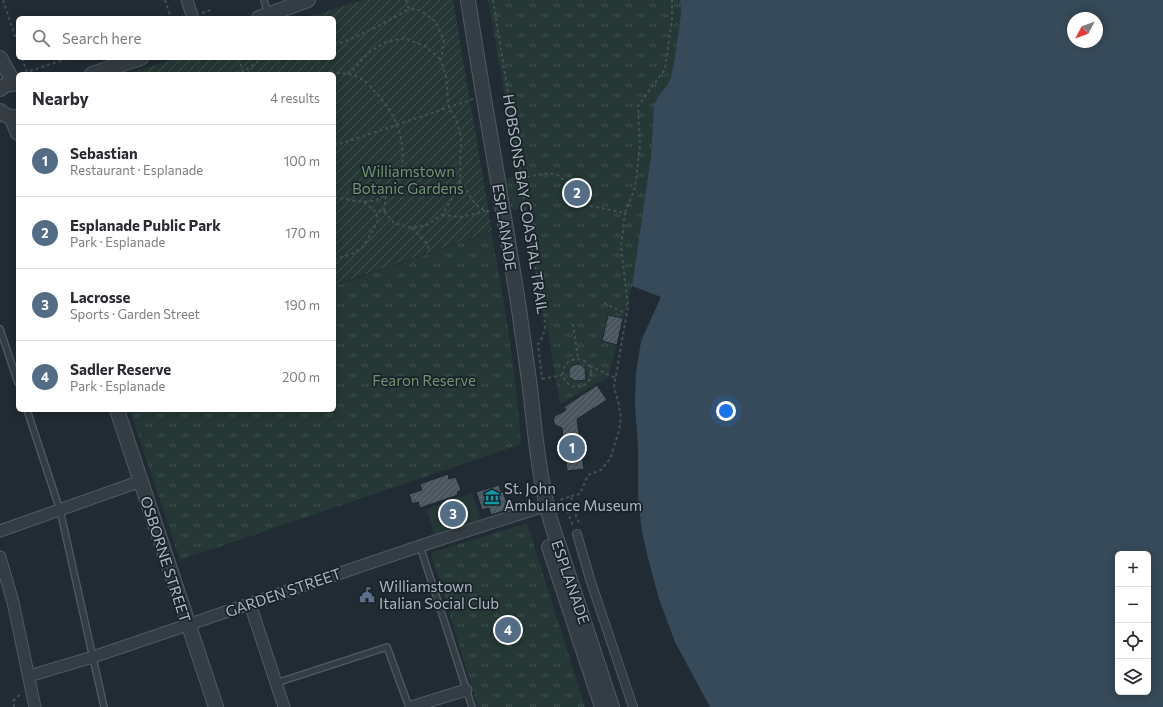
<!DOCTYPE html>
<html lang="en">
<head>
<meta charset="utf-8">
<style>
  :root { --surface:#fff; --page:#f7f7f7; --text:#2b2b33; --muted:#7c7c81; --line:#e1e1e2; --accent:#546d87 }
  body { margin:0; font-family:Commissioner,sans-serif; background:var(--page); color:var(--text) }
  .controls { position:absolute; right:12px; bottom:12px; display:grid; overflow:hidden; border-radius:6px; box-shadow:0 2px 10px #0003 }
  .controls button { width:36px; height:36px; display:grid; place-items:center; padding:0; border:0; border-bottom:1px solid var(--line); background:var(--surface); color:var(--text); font:20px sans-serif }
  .compass { position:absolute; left:1067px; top:12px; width:36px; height:36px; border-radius:50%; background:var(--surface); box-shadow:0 2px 10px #0003; rotate:229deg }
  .you { position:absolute; left:726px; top:411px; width:14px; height:14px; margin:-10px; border:3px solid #fff; border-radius:50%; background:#1a73e8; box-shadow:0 0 0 6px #1a73e833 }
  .badge { display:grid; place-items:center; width:26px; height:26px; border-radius:50%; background:var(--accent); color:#fff; font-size:13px; font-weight:700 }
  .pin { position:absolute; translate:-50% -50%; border:2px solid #fff; box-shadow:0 1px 4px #0006 }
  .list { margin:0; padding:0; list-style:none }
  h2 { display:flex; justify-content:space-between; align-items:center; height:52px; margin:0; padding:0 16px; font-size:17px }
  h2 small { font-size:13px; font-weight:400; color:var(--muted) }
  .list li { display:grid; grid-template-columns:26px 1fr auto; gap:12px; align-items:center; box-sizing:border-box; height:72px; padding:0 16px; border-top:1px solid var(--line) }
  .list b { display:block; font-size:15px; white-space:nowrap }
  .list p { margin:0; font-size:13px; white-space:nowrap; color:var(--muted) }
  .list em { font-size:13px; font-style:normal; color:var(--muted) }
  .icon { flex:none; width:22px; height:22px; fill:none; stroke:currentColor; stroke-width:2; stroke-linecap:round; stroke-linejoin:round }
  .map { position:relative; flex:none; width:1163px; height:707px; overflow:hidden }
  .search { position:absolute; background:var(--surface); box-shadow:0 2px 10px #0003; left:16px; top:16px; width:320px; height:44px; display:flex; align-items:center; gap:10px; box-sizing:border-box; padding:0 14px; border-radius:6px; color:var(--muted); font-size:15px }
  .panel { position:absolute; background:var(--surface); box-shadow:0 2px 10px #0003; left:16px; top:72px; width:320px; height:340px; border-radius:6px }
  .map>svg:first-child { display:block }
  .grass { fill:#253835 }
  .park { fill:url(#park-tufts) }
  .garden { fill:url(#garden-furrows) }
  .water { fill:#364a59; fill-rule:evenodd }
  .building { fill:url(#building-hatch); stroke:#1b242a }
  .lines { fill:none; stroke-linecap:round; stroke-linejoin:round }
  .service-casing { stroke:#515b62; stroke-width:8 }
  .pedestrian-casing { stroke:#515b62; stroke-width:10 }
  .minor-casing { stroke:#515b62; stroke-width:13 }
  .tertiary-casing { stroke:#515b62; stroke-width:16 }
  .path { stroke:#425352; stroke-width:2; stroke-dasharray:3 3; stroke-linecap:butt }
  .service { stroke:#343d44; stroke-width:5.5 }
  .pedestrian { stroke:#343d44; stroke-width:8 }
  .minor { stroke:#343d44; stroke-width:11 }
  .tertiary { stroke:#343d44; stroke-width:14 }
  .labels { text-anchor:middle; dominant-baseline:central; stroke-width:3.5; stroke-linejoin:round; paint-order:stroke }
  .park-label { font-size:15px; fill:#709572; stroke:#192228 }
  .street-label { font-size:15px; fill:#aeb8c1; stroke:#192228 }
  .poi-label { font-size:15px; fill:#aeb8c1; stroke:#192228; text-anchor:start }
</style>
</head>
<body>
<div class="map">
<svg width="1163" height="707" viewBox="0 0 1163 707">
  <defs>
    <pattern id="park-tufts" width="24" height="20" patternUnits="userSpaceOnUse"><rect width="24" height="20" fill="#253835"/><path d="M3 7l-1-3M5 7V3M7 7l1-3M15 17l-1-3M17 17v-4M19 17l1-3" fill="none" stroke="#425350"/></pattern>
    <pattern id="garden-furrows" width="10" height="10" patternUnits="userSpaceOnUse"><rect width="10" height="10" fill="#253835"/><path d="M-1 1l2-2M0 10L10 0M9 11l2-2" fill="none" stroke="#425350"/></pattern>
    <pattern id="building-hatch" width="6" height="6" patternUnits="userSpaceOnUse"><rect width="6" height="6" fill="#49565f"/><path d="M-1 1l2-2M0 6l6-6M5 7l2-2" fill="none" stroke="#616c74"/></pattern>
  </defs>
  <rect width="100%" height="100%" fill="#212b33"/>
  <path class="grass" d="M472,493L481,519L435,535L426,509Z"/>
  <g class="park">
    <path d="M488,0H680L681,13L674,63L671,76L668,84L660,94L654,104L651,156L632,286L608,377L560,404L527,208L512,210L506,178L519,177Z"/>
    <path d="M491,232C505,302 516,373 521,444L180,560L130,410H334V286Z"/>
    <path d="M527,523L585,707H478L431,553Z"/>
  </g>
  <path class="garden" d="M363,0H453L492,231L334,285V74H127L178,58H334V18H305Z"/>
  <path class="water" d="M680,0H1163V707H710L675,642L659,599L648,558L642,532L638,499V447L635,405L636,373L641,341L661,297L632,286L651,156L654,104L660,94L668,84L671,76L674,63L681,13ZM1073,18H1097V42H1073ZM1118,554H1148V692H1118Z"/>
  <g class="building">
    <path d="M608,315L623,318L617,345L602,341Z"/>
    <path d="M580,364L585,368L586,380L575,381L569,377V369L573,365Z"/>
    <path d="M597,385L607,400L577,419L584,469L567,471L562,428L555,425L553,420L555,416L566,410L564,407Z"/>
    <path d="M448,474L449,479L456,477L461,490L457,492L458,495L420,508L418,502L412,504L409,494L422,490L420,484Z"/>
    <path d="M499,485L501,492H503L507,503H505L507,510L491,515L489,508L482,510L476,492Z"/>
  </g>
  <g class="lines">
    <g class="service-casing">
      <g id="service">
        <path d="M264,0L268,14"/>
        <path d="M0,329L18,383"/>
        <path d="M27,410L60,510L104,707"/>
        <path d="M420,546L472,707"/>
        <path d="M276,683L387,647L409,707"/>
      </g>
    </g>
    <g class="pedestrian-casing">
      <path id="pedestrian" d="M577,534L590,579L633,707"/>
    </g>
    <g class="minor-casing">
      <g id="minor">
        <path d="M187,0L193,18"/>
        <path d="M0,531L141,481"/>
        <path d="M0,557L13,602L35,707"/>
        <path d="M250,604L284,707"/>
        <path d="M29,676L93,657L420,546L538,508"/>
        <path d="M411,707L466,690"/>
      </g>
    </g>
    <g class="tertiary-casing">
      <g id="tertiary">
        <path d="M468,0C484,105 504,210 520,316C523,340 527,364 530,388C535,433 539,478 551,522L612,707"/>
        <path d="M259,18L308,0"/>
        <path d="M0,58L14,83"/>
        <path d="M92,74L141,58"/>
        <path d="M0,89C5,84 11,83 18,84"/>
        <path d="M0,111C5,116 11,118 18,117"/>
        <path d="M11,117L18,133"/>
        <path d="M117,410L216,707"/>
        <path d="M549,547L602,707"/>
      </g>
    </g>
    <g class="path">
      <path d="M3,0L18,45"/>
      <path d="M165,0L171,18"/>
      <path d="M406,0L409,9L420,10L436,22L444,41L441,60L446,77L449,108L457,122L461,137L460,181L476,205L485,211H492"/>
      <path d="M493,0L521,173L526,217L544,313L545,327L543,336L538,344L542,379"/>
      <path d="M202,13L213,9"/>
      <path d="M334,45C361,36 385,23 409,9"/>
      <path d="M22,58L27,72L69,58"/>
      <path d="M239,58L244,74"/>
      <path d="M347,73L354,69L368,53L384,43L404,38L425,46L440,59"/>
      <path d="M217,74L243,72L263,58"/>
      <path d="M325,74C329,71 335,73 340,73C346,74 352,74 358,77C365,80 371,87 376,93C394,112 406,138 402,165C401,174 398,182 391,189C387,193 382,198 376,200C365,204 346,199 334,197"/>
      <path d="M334,146L473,99"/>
      <path d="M521,178L548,173L558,175L568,184L571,188L576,205"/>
      <path d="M364,202L376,212L384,211L394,223L412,228L427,225L442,215L451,200L460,182"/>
      <path d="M590,206L625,213L635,188L640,145L638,106L665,69L672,19V0"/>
      <path d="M384,211L386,194"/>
      <path d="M442,215L462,217L485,211"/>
      <path d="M412,228L427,244L430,252"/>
      <path d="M334,259L350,255L363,247L378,221L376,212"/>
      <path d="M604,303L627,314"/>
      <path d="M573,324L578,358"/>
      <circle cx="577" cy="373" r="14"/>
      <path d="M590,366L616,378"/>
      <path d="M542,379L563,375"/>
      <path d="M571,496L580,494L588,475L601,470L610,459L619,431L621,417L619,405L614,387L628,306L621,246L625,213"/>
      <path d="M561,503H565L573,527"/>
      <path d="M559,504L561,503L560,500L571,496L577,520L582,524"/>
      <path d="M14,707L13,701L22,693"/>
    </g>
    <use href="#service" class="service"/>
    <use href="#pedestrian" class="pedestrian"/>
    <use href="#minor" class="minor"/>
    <use href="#tertiary" class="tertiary"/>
  </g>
  <defs>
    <g id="museum-bare" transform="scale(1.2)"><path d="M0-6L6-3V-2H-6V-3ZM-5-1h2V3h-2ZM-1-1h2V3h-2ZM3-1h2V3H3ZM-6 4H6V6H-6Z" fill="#0f9aa8" stroke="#192228" stroke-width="2.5" paint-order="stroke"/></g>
    <g id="civic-bare" transform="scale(1.2)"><path d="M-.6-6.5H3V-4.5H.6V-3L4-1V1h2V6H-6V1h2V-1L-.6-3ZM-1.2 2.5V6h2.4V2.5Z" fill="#5c6f8a" stroke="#192228" stroke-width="2.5" paint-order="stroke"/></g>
  </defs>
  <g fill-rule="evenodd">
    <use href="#museum-bare" x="492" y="497"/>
    <use href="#civic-bare" x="367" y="595"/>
  </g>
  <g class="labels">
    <g class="park-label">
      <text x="408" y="171">Williamstown<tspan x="408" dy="17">Botanic Gardens</tspan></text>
      <text x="424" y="380">Fearon Reserve</text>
    </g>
    <g class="street-label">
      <text transform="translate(526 204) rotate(81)">HOBSONS BAY COASTAL TRAIL</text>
      <text transform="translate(505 227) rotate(81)">ESPLANADE</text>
      <text transform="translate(166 559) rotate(72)">OSBORNE STREET</text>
      <text transform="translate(571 582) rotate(71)">ESPLANADE</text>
      <text transform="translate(283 592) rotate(-19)">GARDEN STREET</text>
    </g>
    <g class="poi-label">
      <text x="504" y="488">St. John<tspan x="504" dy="17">Ambulance Museum</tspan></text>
      <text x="379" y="586">Williamstown<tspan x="379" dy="17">Italian Social Club</tspan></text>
    </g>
  </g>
</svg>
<div class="controls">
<button>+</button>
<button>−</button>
<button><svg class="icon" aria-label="locate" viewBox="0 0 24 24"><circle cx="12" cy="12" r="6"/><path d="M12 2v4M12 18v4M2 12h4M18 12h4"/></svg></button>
<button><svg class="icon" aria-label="layers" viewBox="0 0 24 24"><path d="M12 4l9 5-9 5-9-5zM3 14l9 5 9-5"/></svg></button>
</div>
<svg class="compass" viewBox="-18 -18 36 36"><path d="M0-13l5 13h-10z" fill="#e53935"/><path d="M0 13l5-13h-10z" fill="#7c7c81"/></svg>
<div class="you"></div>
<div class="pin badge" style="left:572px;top:448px">1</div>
<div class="pin badge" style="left:577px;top:193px">2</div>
<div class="pin badge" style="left:453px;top:514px">3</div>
<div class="pin badge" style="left:508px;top:630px">4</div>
<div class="search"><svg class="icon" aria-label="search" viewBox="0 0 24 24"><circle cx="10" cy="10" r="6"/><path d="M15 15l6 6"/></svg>Search here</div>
<section class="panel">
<h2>Nearby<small>4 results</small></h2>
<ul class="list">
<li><span class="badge">1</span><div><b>Sebastian</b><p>Restaurant · Esplanade</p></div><em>100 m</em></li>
<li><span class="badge">2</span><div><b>Esplanade Public Park</b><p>Park · Esplanade</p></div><em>170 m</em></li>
<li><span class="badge">3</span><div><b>Lacrosse</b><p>Sports · Garden Street</p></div><em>190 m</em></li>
<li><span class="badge">4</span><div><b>Sadler Reserve</b><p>Park · Esplanade</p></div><em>200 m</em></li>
</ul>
</section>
</div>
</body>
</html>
